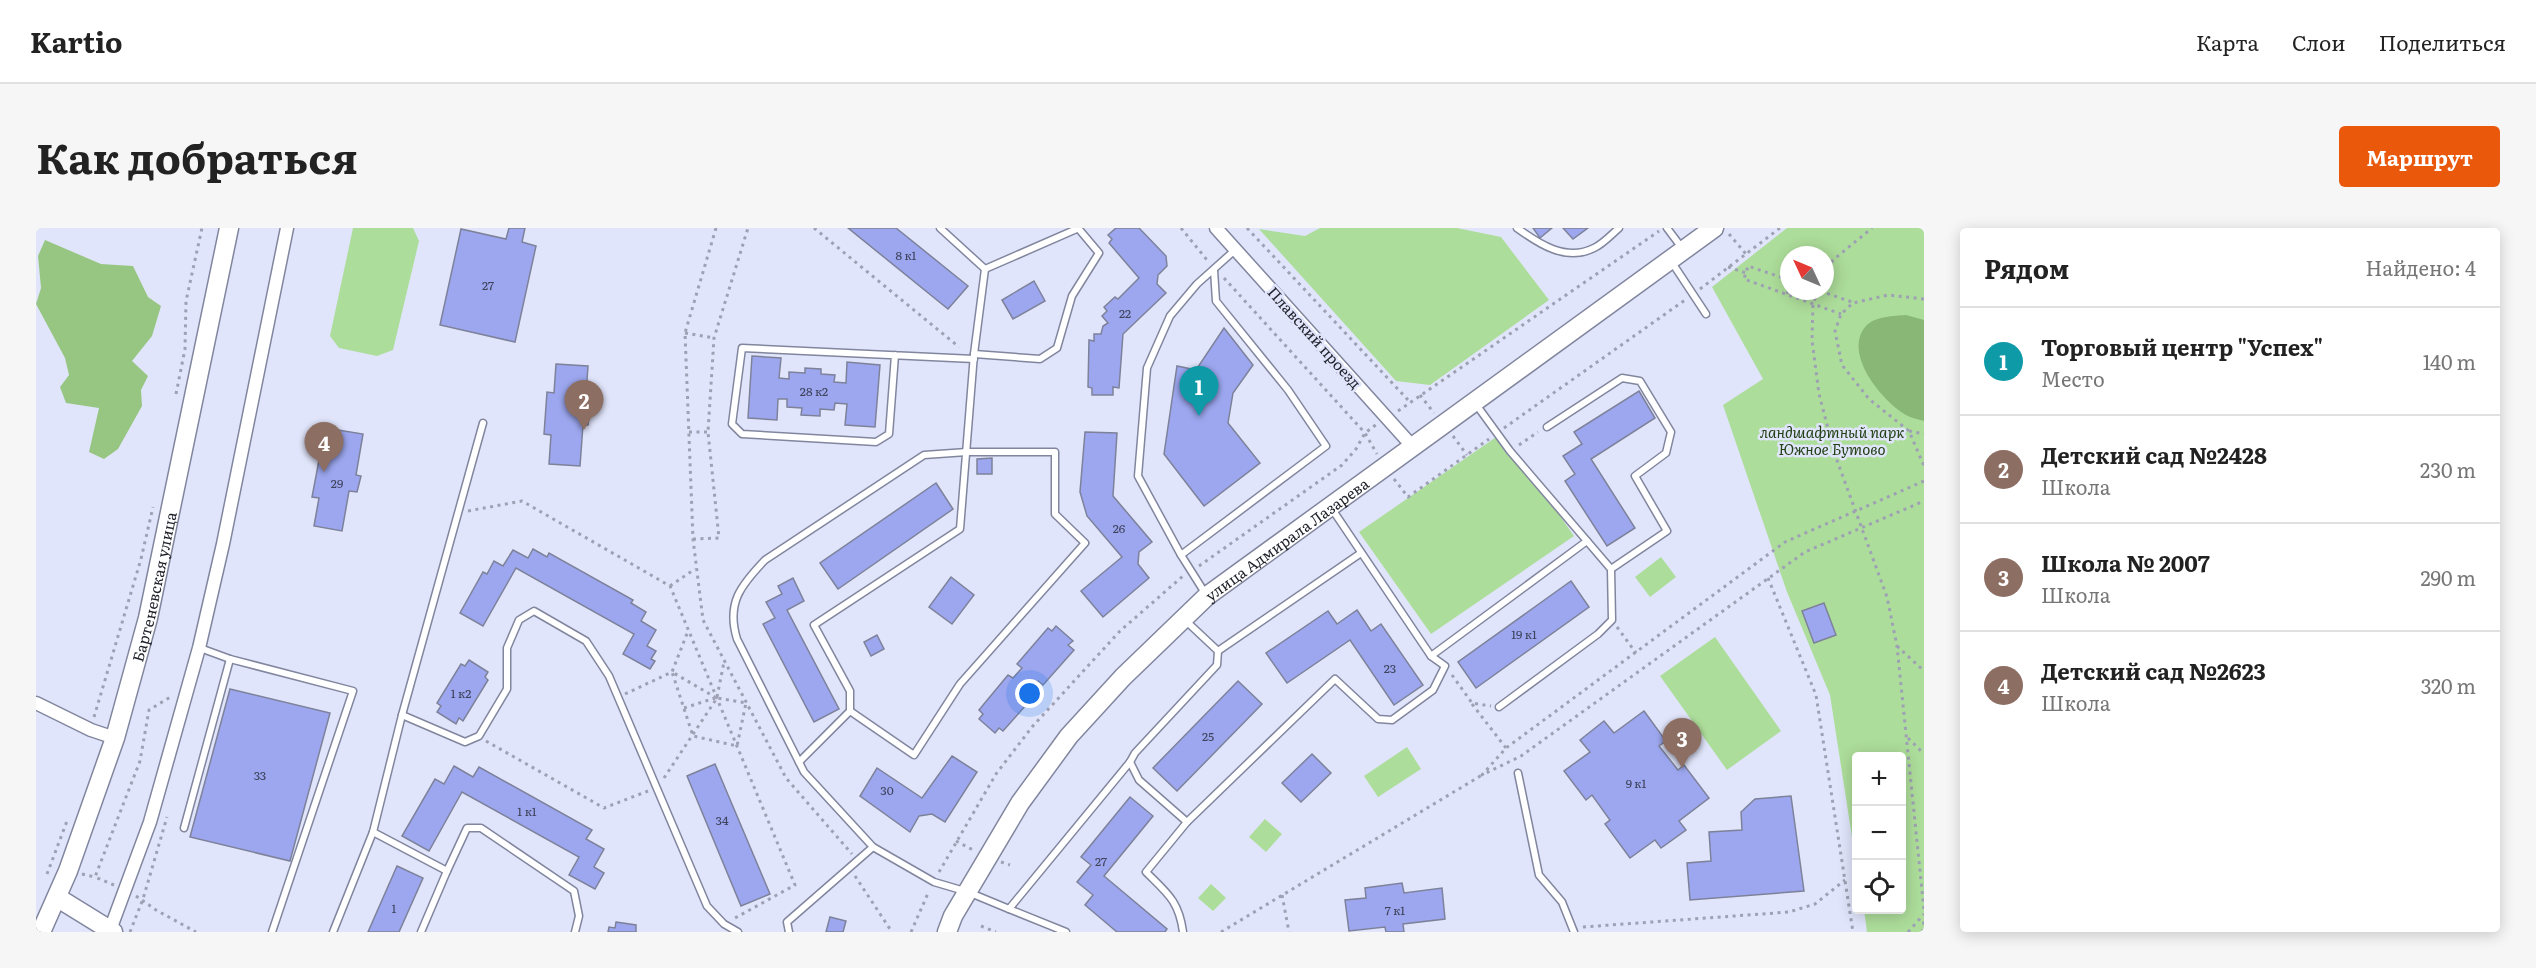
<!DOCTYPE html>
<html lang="ru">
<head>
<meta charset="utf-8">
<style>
  :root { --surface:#fff; --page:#f6f6f6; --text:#222; --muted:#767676; --line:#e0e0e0; --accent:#ea580c }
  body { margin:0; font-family:Literata,serif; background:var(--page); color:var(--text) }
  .controls { position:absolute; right:18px; bottom:18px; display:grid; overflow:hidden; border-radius:6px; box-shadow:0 3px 15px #0003 }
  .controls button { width:54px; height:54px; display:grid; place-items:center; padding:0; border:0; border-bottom:2px solid var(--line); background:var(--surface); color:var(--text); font:30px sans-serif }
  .compass { position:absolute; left:1744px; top:18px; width:54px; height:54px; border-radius:50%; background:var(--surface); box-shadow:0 3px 15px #0003; rotate:314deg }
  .you { position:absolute; left:994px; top:466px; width:21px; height:21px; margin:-15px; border:4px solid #fff; border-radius:50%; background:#1a73e8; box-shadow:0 0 0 9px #1a73e833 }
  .badge { display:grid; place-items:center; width:39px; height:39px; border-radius:50%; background:var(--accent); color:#fff; font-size:20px; font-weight:700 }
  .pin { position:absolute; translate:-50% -50px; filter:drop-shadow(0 2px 3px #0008) }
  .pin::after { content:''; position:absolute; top:32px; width:21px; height:18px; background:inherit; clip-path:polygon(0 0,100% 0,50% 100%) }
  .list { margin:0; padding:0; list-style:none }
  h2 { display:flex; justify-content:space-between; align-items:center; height:78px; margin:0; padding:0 24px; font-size:26px }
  h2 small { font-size:20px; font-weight:400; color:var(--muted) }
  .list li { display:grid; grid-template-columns:39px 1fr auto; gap:18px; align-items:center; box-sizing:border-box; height:108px; padding:0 24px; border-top:2px solid var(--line) }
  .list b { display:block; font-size:22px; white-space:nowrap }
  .list p { margin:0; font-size:20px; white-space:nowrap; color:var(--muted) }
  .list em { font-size:20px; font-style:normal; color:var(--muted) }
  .icon { flex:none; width:33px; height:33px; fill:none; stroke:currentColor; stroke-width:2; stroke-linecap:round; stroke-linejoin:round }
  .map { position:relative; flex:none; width:1888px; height:704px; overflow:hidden; border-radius:6px }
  header { display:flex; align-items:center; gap:36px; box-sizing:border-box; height:84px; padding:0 30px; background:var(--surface); border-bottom:2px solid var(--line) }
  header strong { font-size:28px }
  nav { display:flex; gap:33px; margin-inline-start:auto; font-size:21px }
  .intro { display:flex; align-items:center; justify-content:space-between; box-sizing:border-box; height:144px; padding:0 36px }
  h1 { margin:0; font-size:42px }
  .button { padding:15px 27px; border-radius:6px; background:var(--accent); color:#fff; font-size:21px; font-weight:700 }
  main { display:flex; gap:36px; padding:0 36px }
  aside { flex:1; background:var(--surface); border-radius:6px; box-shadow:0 3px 15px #0003 }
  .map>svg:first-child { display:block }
  .green { fill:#addd9a; fill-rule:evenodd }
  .forest { fill:#97c683 }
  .water { fill:#89b775 }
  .building { fill:#9ca7ef; stroke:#7d829a; stroke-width:1.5 }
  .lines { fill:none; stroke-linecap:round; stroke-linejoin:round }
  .lane-casing { stroke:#81869e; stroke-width:9 }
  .street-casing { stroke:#81869e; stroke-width:15 }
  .secondary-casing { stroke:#81869e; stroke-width:21 }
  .path { stroke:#9ea1b3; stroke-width:3; stroke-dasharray:3 4.5; stroke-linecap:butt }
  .lane { stroke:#fff; stroke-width:6 }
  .street { stroke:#fff; stroke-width:12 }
  .secondary { stroke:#fff; stroke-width:18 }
  .labels { text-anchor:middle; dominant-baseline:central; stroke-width:5; stroke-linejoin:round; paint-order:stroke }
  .number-label { font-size:12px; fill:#3e425b }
  .street-label { font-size:15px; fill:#1f212a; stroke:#e1e5fb }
  .park-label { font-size:15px; font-style:italic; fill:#234114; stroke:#e1e5fb }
</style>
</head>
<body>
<header>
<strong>Kartio</strong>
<nav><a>Карта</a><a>Слои</a><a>Поделиться</a></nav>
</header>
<div class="intro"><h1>Как добраться</h1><a class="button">Маршрут</a></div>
<main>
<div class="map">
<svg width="1888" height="704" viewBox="0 0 1888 704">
  <rect width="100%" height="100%" fill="#e1e5fb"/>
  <g class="green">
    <path d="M317,0H377L383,13L357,122L341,128L303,120L294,108Z"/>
    <path d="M1284,0H1421L1465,9L1513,72L1394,157L1360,153L1223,1L1269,8Z"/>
    <path d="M1751,0H1888V704H1831L1828,682H1866V528H1820V635L1794,467L1751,364L1687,177L1727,151L1676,59ZM1753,27H1789V63H1753Z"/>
    <path d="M1466,205L1538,308L1395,406L1323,304Z"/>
    <path d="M1625,329L1640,349L1614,369L1599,349Z"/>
    <path d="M1679,409L1745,503L1691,542L1624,448Z"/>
    <path d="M1371,519L1385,541L1342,569L1328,548Z"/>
    <path d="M1229,591L1246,606L1230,624L1213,609Z"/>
    <path d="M1175,656L1190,670L1177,683L1162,670Z"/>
  </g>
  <path class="forest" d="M9,12L65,36L97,38L112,69L125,78L116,108L96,133L112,148L105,162L106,178L82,221L68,231L53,224L63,180L30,175L24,159L33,147L29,130L0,76L5,60L2,28Z"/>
  <path class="water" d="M1870,87L1888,92V193C1882,191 1875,190 1870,187C1846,173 1806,125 1830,98C1839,88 1858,88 1870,87Z"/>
  <g class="building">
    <path d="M473,0H489L486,14L500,18L479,114L404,97L425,1L470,11Z"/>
    <path d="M812,0H860L932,58L912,81Z"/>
    <path d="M1080,0H1103L1130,28L1131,38L1122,47L1121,56L1130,65L1087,106L1083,160L1077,159V167H1056V160L1052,159L1053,112L1058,113V106H1065L1067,98L1072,95L1066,88L1071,83L1068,79L1079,69L1082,71L1103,50L1073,15L1076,11L1072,7Z"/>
    <path d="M1497,0H1516L1504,10Z"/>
    <path d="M1527,0H1552L1537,11Z"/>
    <path d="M998,53L1009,73L977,91L966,72Z"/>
    <path d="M1188,100L1217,137L1197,165L1192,195L1224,235L1168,278L1128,226L1141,138L1160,142Z"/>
    <path d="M716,128L745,130L743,150L753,151V144L769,145V140L785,141V146L799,147L798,154L810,155L811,134L844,137L839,199L809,197L811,176L799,175L798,182L784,181V188L765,187L766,180L751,179V171H742L741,192L712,190Z"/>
    <path d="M520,136L552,138L549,180H554L552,197H547L544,238L513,236L515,207L508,206L511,164L518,165Z"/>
    <path d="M1603,163L1619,190L1555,231L1599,300L1571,318L1529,253L1539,246L1527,228L1546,216L1538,204Z"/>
    <path d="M296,201L327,206L320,247L325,248L321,264L313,263L306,303L278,298L283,270L276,269L284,227L291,229Z"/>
    <path d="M1049,204L1081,205L1077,268L1116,314L1103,324L1102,336L1113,350L1067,389L1045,363L1086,329L1051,288L1044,264Z"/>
    <path d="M956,230V246H941V231Z"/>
    <path d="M900,255L917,281L802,361L784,335Z"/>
    <path d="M497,321L511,329L513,325L597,372L595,375L610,384L605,393L620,402L611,418L620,423L615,431L619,433L614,441L587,426L598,406L480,340L447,398L424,385L447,344L451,346L458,333L467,338L477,322L492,330Z"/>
    <path d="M915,349L938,367L916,396L893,379Z"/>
    <path d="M757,350L768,373L751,382L803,481L778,494L727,396L739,390L730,374L746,366L742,358Z"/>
    <path d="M1535,353L1553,379L1440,460L1422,434Z"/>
    <path d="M1788,375L1800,407L1778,415L1766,383Z"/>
    <path d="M1321,382L1335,403L1345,396L1387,457L1358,477L1314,412L1251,455L1230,425L1292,383L1301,396Z"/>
    <path d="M1020,398L1037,413L1032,417L1038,422L1007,457L1002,453L993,464L998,468L967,503L963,500L959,505L943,491L947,486L943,482L972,447L977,450L986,440L981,436L1012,400L1016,403Z"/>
    <path d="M841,407L848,421L835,428L828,414Z"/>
    <path d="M433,432L452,444L449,449L452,452L427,493L423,490L420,496L401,484L405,478L401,475L425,436L429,438Z"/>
    <path d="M1202,453L1226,476L1141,563L1117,540Z"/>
    <path d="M194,461L294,485L254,633L154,609Z"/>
    <path d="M1608,483L1630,513L1623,518L1642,542L1648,537L1673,570L1643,593L1650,602L1625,620L1619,612L1594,630L1569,596L1574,592L1556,567L1550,572L1528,543L1554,524L1544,512L1568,493L1578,505Z"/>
    <path d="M1276,526L1295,545L1265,574L1246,555Z"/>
    <path d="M916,528L941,544L909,594L896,586L883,588L874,604L824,568L841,540L886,570Z"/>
    <path d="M679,536L734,666L705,678L651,548Z"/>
    <path d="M418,538L437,549L443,539L556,602L550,611L568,621L558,639L568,645L559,661L533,647L543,629L426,564L393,623L366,608L399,551L408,556Z"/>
    <path d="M1755,568L1768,663L1654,672L1651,635L1675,633L1673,604L1706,602L1705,584L1719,571Z"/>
    <path d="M1094,569L1117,588L1068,648L1131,701L1129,704H1081L1049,677L1057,667L1041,654L1055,637L1045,629Z"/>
    <path d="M361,638L387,650L363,704H332Z"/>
    <path d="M1366,655L1368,665L1406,660L1409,691L1367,696L1368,704H1350L1349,699L1313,703L1309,672L1330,670L1329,660Z"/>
    <path d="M794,689L810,693L807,704H790Z"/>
    <path d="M580,694L600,697V704H572L573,699L579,700Z"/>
  </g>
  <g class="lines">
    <g class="lane-casing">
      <g id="lane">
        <path d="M904,0L949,41"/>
        <path d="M1481,0C1503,16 1530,34 1558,20C1567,16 1576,6 1583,0"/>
        <path d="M1631,0L1646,20"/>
        <path d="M1635,33L1670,86"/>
        <path d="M949,41L1043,0"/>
        <path d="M938,126L1004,131L1021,120L1036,68L1063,25L1042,0"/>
        <path d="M859,127L853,206L840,214L706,206L696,196L706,120L938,131"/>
        <path d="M1439,175L1474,223L1575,341L1576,392L1562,406L1463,479"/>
        <path d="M1511,199L1586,150L1604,153L1635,204L1630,225L1599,248L1631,303L1575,341"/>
        <path d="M1145,327L1102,248L1111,140L1134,88L1161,56L1199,22"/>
        <path d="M1169,365L1145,327L1290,218L1252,162L1180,73L1178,42"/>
        <path d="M1150,393L1182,423L1181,437L1099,525L1094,534L1103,552L1151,594"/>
        <path d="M164,420L194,431"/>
        <path d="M1182,423L1325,325"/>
        <path d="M1395,428L1551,313"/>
        <path d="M366,487L429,514L443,508L471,461V420L483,392L498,383L550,413L573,448L671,678L688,696L702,704"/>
        <path d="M763,534L814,483V463L778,397L924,301L938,126L949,41"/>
        <path d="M1482,545L1503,647L1526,674L1538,704"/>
        <path d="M148,600L194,431L317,463L236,704"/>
        <path d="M337,604L411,643L385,704"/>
        <path d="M837,619L898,654L932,664L973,681"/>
        <path d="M411,643L431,600H445L538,663L543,688L539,704"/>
        <path d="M297,704L337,604L366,487L447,195"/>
        <path d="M753,704L751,694L837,619L768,544L701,411C690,375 705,357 729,332L888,227L931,224H1019V286L1049,315L924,456L878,527L814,483"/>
        <path d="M1030,704L973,681L1094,534"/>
        <path d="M1147,704C1143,673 1131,665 1110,644L1151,594L1299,451L1342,491L1356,492L1397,462L1409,438L1395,428L1296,281"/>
      </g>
    </g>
    <g class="street-casing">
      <g id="street">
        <path d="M1180,0L1377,219"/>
        <path d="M0,475L55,502L79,510"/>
        <path d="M74,702L114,594L163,420L187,316L251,0"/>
      </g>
    </g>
    <g class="secondary-casing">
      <g id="secondary">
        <path d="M22,670L77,704"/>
        <path id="s1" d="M5,704L32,643L79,510L112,390L193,0"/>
        <path id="s2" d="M911,704L917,688L984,575L1033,508L1087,449L1171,368L1678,0"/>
      </g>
    </g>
    <g class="path">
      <path d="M680,0L649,105L657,311L667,392L750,550L816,626"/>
      <path d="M778,0L923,119"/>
      <path d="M1145,0L1171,32"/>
      <path d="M1211,0L1374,174"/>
      <path d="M1693,6L1710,26"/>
      <path d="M1692,39L1710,45"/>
      <path d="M1789,48L1797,32L1836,0"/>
      <path d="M1188,50L1329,205L1341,226"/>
      <path d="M1753,52L1712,38L1708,51L1805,86"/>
      <path d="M1664,61L1744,0"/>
      <path d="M1782,63L1777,76L1776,112L1783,166L1799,227L1851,369L1861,418L1888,682"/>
      <path d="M1784,63L1816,74"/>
      <path d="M1751,66L1753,60"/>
      <path d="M1888,71L1852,67L1817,75L1805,86L1799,103L1806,137L1833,171L1873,203L1888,238"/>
      <path d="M649,105L678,110"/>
      <path d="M140,166L149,121L150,73L166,0"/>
      <path d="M1384,167L1398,185"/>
      <path d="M1362,183L1623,3"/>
      <path d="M1468,200L1649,72"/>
      <path d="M1873,203L1888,206"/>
      <path d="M653,204H672"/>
      <path d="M1417,208L1431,227"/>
      <path d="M1483,217L1502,204"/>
      <path d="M1358,251L1372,269L1453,211"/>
      <path d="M1888,253L1749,314L1470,520L1446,547L1485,528L1769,324L1888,273"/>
      <path d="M432,283L486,273L634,358L759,657L699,690"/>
      <path d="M657,311L683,310L672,204L678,110L712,0"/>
      <path d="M1163,338L1306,237L1320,221L1329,205L1341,196"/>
      <path d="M1732,350L1780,467L1817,704"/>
      <path d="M634,358L659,341"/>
      <path d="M1581,399L1600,425"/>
      <path d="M1861,418L1888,443"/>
      <path d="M1416,447L1436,475L1455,478"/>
      <path d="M589,466L636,444L652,403"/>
      <path d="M681,469L688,434"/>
      <path d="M1436,476L1470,520"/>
      <path d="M648,480L679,470"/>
      <path d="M58,489L105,331L117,279"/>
      <path d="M1872,510L1888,526"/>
      <path d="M450,513L568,580L612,563"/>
      <path d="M628,550L681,470L710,475L701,518L657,508L636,444L679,469"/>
      <path d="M920,613L937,622"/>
      <path d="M965,634L974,637"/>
      <path d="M903,644L960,546L996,499L1084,403L1147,348"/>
      <path d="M11,646L31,593"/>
      <path d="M46,646L59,649"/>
      <path d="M819,648L856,704"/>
      <path d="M78,657L59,649L104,533L113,482L136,468"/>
      <path d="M1246,667L1253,704"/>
      <path d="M100,668L120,682L160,704"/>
      <path d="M945,698L960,704"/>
      <path d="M1547,699L1753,684L1779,676L1809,652"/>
      <path d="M94,704L107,671L131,589"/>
      <path d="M875,704L893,663"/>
      <path d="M1185,704L1446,547"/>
      <path d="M1872,704L1888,686"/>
      <path d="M1887,704L1888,690"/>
    </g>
    <use href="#lane" class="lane"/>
    <use href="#street" class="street"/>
    <use href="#secondary" class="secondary"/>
  </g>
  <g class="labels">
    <g class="number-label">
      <text x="870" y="27">8 к1</text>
      <text x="452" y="57">27</text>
      <text x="1089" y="85">22</text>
      <text x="778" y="163">28 к2</text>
      <text x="301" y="255">29</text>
      <text x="1083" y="300">26</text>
      <text x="1488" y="406">19 к1</text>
      <text x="1354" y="440">23</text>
      <text x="425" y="465">1 к2</text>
      <text x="1172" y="508">25</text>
      <text x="224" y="547">33</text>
      <text x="1600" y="555">9 к1</text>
      <text x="851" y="562">30</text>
      <text x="491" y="583">1 к1</text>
      <text x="686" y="592">34</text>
      <text x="1065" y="633">27</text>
      <text x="358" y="680">1</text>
      <text x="1359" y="682">7 к1</text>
    </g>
    <g class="street-label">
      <text transform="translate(1279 109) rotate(48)">Плавский проезд</text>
      <text stroke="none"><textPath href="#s2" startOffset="526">улица Адмирала Лазарева</textPath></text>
      <text stroke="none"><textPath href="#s1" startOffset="364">Бартеневская улица</textPath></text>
    </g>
    <g class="park-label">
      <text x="1796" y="203">ландшафтный парк<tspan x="1796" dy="17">Южное Бутово</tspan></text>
    </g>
  </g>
</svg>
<div class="controls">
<button>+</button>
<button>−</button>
<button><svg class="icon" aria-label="locate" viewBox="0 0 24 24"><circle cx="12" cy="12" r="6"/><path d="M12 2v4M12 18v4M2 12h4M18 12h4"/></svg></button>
</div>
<svg class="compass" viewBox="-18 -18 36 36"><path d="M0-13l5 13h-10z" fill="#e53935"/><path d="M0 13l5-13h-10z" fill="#767676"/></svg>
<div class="you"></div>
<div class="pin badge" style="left:1163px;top:188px;background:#0f9aa8">1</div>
<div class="pin badge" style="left:548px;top:202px;background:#8d6e63">2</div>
<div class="pin badge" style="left:1646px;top:540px;background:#8d6e63">3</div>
<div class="pin badge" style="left:288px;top:244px;background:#8d6e63">4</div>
</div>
<aside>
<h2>Рядом<small>Найдено: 4</small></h2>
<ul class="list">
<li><span class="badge" style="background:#0f9aa8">1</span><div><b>Торговый центр &quot;Успех&quot;</b><p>Место</p></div><em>140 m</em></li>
<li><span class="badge" style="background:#8d6e63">2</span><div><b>Детский сад №2428</b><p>Школа</p></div><em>230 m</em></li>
<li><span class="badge" style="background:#8d6e63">3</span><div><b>Школа № 2007</b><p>Школа</p></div><em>290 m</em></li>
<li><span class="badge" style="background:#8d6e63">4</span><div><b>Детский сад №2623</b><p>Школа</p></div><em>320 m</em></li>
</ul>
</aside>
</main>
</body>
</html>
